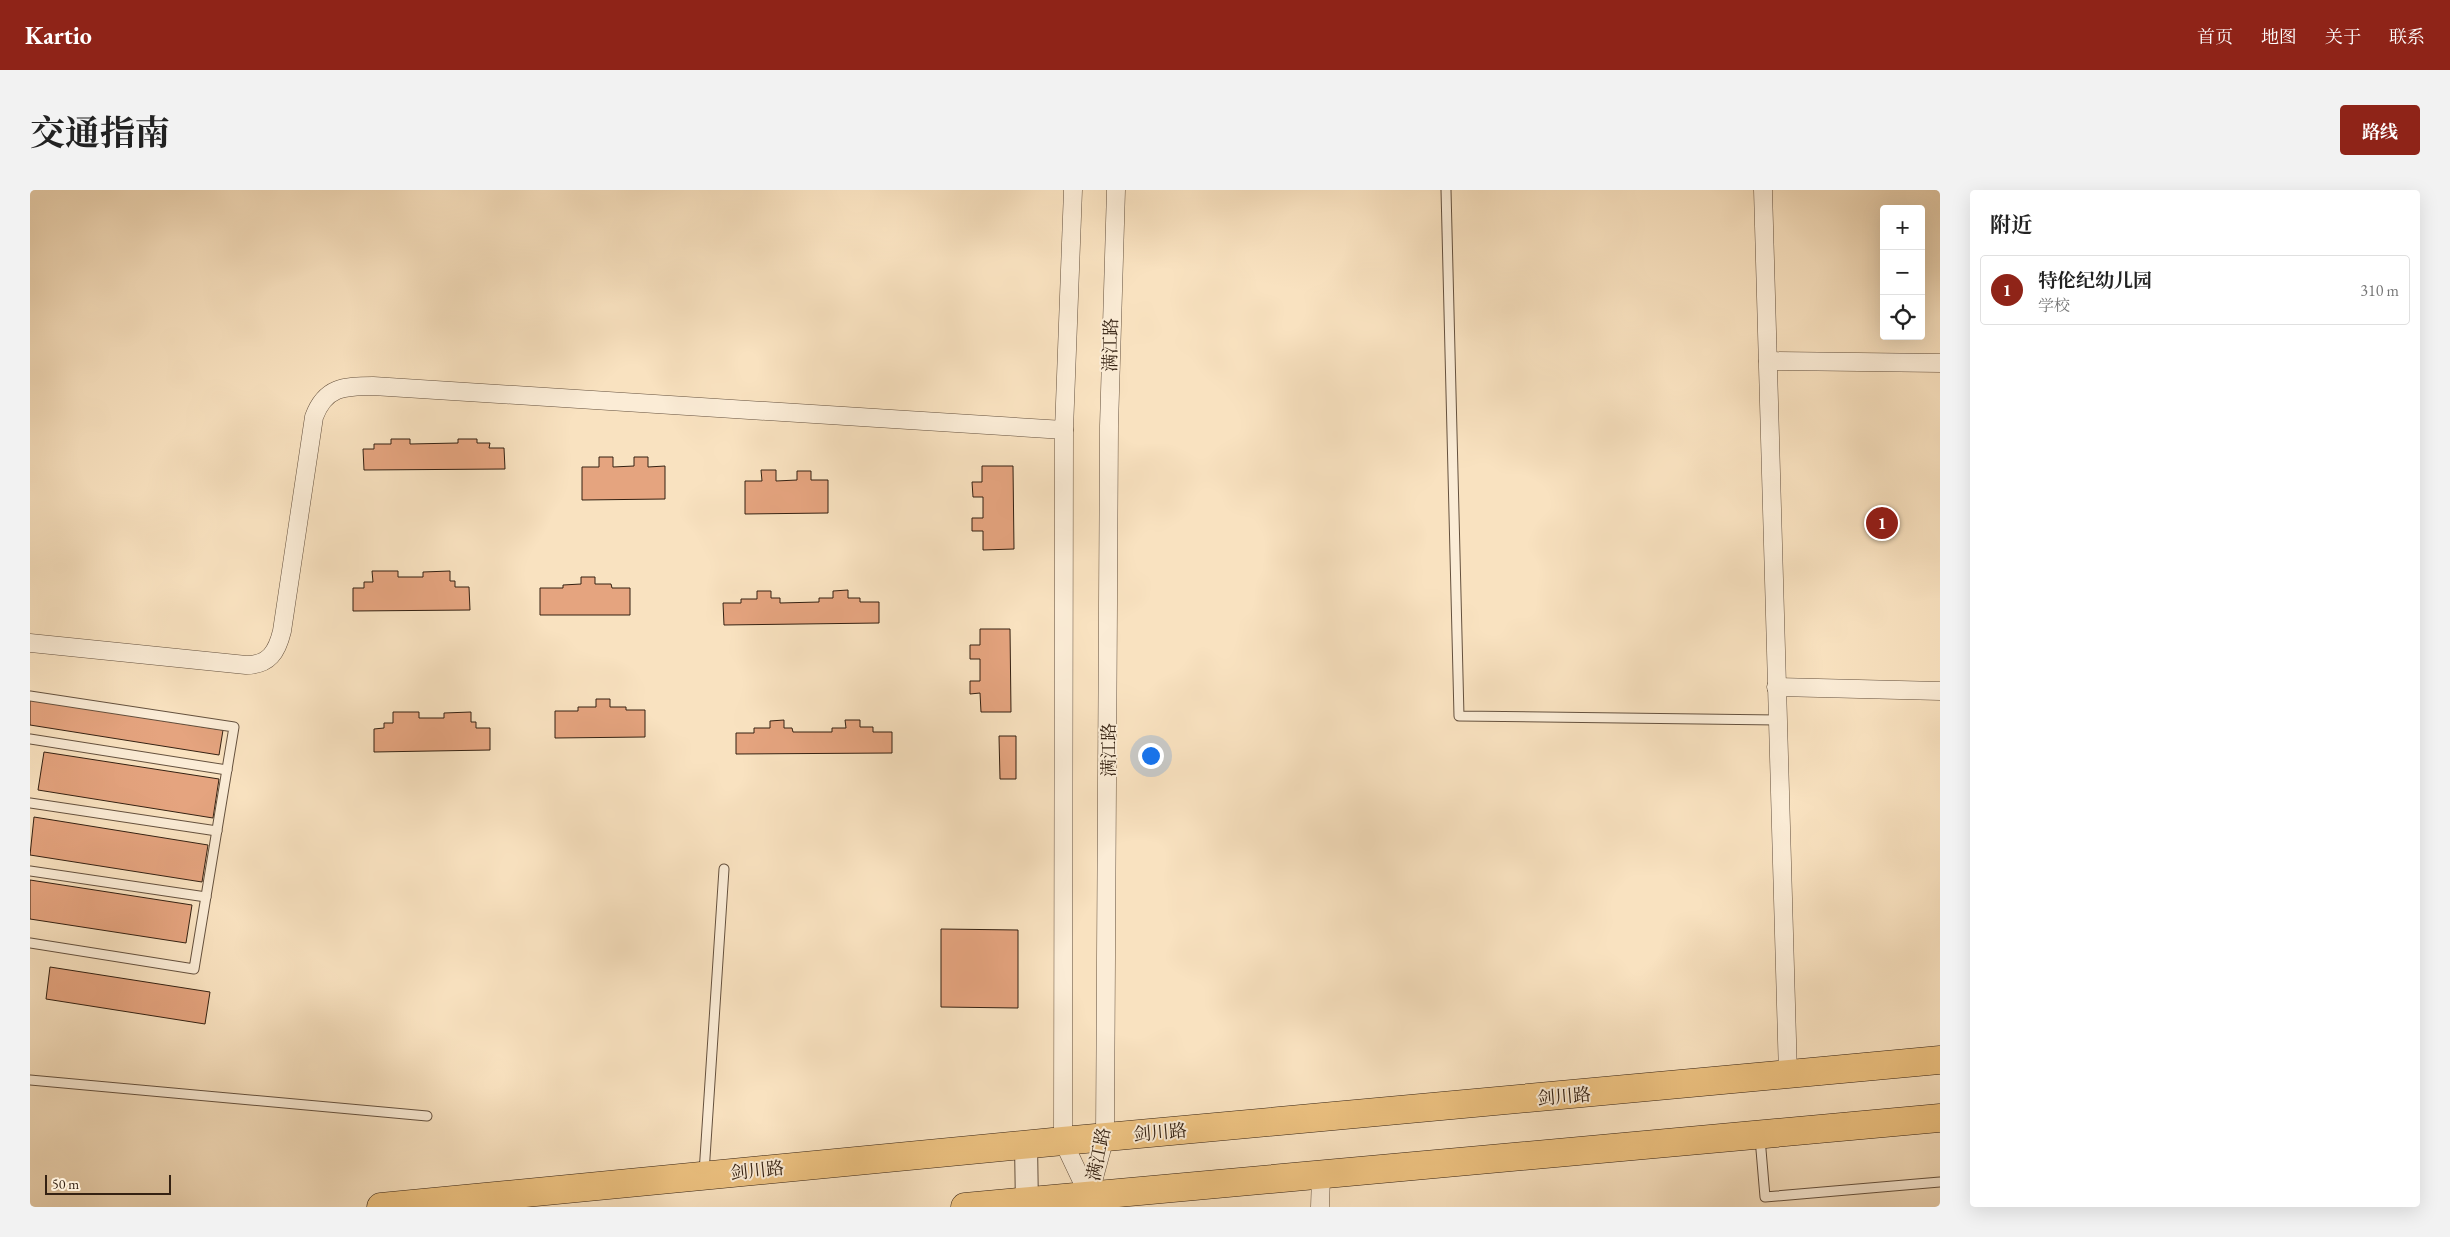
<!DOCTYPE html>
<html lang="zh">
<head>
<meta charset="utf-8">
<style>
  :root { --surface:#fff; --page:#f2f2f2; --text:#222; --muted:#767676; --line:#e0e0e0; --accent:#8f2418 }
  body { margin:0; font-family:"EB Garamond","Noto Serif SC",serif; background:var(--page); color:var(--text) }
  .controls { position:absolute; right:15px; top:15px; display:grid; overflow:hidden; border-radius:5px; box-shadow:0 5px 20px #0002 }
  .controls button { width:45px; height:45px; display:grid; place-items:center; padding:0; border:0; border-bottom:1px solid var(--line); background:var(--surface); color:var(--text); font:25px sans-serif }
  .scale { position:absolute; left:15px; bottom:12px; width:126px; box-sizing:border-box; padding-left:5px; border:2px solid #342112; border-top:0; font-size:14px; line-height:18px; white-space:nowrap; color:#342112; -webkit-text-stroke:4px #fbecd6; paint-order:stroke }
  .you { position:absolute; left:1120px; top:565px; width:18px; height:18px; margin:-12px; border:4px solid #fff; border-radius:50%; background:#1a73e8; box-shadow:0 0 0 8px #1a73e833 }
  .badge { display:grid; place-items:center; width:32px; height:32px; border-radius:50%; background:var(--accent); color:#fff; font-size:16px; font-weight:700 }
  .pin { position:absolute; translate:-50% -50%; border:2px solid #fff; box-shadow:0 1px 5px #0006 }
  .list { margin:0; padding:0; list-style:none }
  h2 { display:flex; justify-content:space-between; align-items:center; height:65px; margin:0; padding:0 20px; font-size:21px }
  h2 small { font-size:16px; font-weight:400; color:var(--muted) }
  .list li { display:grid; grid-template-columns:32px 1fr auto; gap:15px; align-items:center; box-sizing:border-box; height:70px; margin:0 10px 10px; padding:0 10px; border:1px solid var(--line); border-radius:5px }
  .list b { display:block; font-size:19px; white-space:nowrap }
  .list p { margin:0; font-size:16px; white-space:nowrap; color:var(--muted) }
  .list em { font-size:16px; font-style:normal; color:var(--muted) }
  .icon { flex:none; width:28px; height:28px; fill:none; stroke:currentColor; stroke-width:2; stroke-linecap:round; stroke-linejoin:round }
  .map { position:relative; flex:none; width:1910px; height:1017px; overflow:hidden; border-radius:5px }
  header { display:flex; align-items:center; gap:30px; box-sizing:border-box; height:70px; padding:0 25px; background:var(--accent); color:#fff }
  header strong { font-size:24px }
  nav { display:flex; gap:28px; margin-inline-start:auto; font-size:18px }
  .intro { display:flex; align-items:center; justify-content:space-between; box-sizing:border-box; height:120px; padding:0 30px }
  h1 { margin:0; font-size:35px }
  .button { padding:12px 22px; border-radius:5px; background:var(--accent); color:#fff; font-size:18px; font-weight:700 }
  main { display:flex; gap:30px; padding:0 30px }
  aside { flex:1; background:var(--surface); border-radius:5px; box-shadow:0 5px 20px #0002 }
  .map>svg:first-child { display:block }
  .building { fill:#e5a47f; stroke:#342112 }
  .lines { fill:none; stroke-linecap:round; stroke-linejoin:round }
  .service-casing { stroke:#65513e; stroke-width:11 }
  .minor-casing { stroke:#65513e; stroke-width:19 }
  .tertiary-casing { stroke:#65513e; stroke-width:24 }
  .trunk-casing { stroke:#342112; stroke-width:29 }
  .service { stroke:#fbecd6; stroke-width:9 }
  .minor { stroke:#fbecd6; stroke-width:18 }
  .tertiary { stroke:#fbecd6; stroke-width:22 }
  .trunk { stroke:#ecc180; stroke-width:28 }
  .labels { text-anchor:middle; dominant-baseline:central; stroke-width:4; stroke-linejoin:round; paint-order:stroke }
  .street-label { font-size:18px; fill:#342112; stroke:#fbecd6 }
</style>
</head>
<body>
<header>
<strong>Kartio</strong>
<nav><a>首页</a><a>地图</a><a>关于</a><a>联系</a></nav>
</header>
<div class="intro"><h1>交通指南</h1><a class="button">路线</a></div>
<main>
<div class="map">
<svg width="1910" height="1017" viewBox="0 0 1910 1017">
  <rect width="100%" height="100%" fill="#f9e2c0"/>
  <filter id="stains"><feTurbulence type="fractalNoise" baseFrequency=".004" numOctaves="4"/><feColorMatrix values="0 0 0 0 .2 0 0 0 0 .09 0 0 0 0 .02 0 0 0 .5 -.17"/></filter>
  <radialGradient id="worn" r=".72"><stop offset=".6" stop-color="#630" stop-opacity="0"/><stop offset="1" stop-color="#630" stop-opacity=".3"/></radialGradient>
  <g class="building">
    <path d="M361,249H380V254L428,253V249H447V253H460L459,258H474L475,279L334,280L333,259H344V254H361Z"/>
    <path d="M569,267H583V277L604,276V267H618V277L635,276V309L552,310V277H569Z"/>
    <path d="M952,276H983L984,359L953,360V341H942V328H953V307H943L942,292H952Z"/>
    <path d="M731,280H746V291L767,290V281H781V290H798V323L715,324V291H732Z"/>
    <path d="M342,381H368V387H393V382L420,381V391H425V397H439L440,420L323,421V398H334V392H343Z"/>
    <path d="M551,387H565V394H581L582,398H600V425H510V398H533V395L551,394Z"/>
    <path d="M818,400V408H830V412H849V433L694,435L693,413H711V409H727V401H741V408H750V413L789,412V408H803V401Z"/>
    <path d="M950,439H980L981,522H951L950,503L940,504V491H950V469H940V455H950Z"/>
    <path d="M566,509H580V517H596V520H615V547L525,548V521H548V517H566Z"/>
    <path d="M0,510L193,540L189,565L0,535Z"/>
    <path d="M363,522H389V528H414V523L441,522V532H446V538H460V560L344,562V539L354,538V533H363Z"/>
    <path d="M754,530V538H762L763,542H802V538H816L815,530H830V537H843V542H862V563L706,564V543H724V538H740V531Z"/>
    <path d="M969,546H986V589H970Z"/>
    <path d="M14,562L189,589L183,628L8,600Z"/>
    <path d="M4,627L178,655L172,692L0,665Z"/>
    <path d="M0,690L162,715L156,753L0,729Z"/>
    <path d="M911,739L988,740V818L911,817Z"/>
    <path d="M20,777L180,802L175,834L16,809Z"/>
  </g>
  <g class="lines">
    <g class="service-casing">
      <g id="service">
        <path d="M1416,0L1429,526L1747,530"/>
        <path d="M0,506L204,537L164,779L0,753"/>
        <path d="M0,549L197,580"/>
        <path d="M0,613L187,641"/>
        <path d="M0,681L176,707"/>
        <path d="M0,890L397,926"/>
        <path d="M1730,948L1735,1007L1910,992"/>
        <path d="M674,983L694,679"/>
      </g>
    </g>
    <g class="minor-casing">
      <g id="minor">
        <path d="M1043,0L1034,240L1033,951L1059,1006"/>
        <path d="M1733,0L1758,885"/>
        <path d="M1738,171L1910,173"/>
        <path d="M0,453L216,475C239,475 247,462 252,441L284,227C295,197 314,196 343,196L1034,240"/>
        <path d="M1746,497L1910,501"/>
        <path d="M1059,1006L1075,947L1079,236L1086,0"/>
        <path d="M1290,1017L1291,986"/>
      </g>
    </g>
    <g class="tertiary-casing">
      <path id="tertiary" d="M996,954L997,1017"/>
    </g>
    <g class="trunk-casing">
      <g id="trunk">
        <path d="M351,1017L1033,951L1910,870"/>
        <path d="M935,1017L1910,928"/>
      </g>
    </g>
    <use href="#service" class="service"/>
    <use href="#minor" class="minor"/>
    <use href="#tertiary" class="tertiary"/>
    <use href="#trunk" class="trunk"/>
  </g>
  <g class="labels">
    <g class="street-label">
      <text transform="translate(1080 155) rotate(-89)">满江路</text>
      <text transform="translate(1078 560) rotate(-90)">满江路</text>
      <text transform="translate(1534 906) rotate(-5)">剑川路</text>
      <text transform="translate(1130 942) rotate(-5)">剑川路</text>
      <text transform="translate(1068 964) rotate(-78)">满江路</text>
      <text transform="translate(727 980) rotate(-6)">剑川路</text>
    </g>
  </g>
  <rect width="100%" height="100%" filter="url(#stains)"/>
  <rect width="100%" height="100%" fill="url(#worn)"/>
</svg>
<div class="controls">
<button>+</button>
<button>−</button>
<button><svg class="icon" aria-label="locate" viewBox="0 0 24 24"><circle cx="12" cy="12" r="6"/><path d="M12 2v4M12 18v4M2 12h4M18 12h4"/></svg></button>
</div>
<div class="scale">50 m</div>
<div class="you"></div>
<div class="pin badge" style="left:1852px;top:333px">1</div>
</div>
<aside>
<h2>附近<small></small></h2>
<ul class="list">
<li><span class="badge">1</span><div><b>特伦纪幼儿园</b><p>学校</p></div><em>310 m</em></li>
</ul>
</aside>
</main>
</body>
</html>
